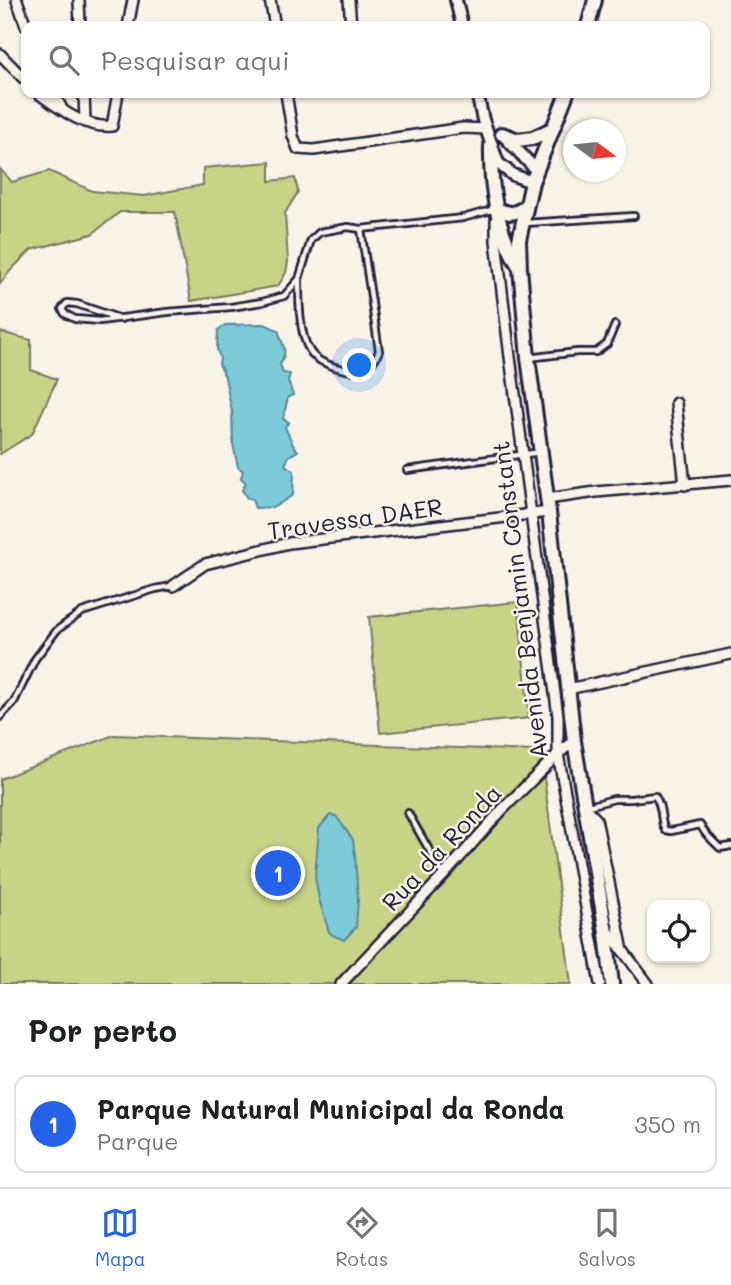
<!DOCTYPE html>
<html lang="pt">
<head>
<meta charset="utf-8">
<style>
  :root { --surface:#fff; --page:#f6f6f6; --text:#202124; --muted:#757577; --line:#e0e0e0; --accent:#2563eb }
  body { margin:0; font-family:Mali,sans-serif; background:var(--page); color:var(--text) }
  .controls { position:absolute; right:21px; bottom:21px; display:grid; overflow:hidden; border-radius:14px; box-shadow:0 2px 5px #0004 }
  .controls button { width:63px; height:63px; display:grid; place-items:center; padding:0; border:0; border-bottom:2px solid var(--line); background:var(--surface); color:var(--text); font:35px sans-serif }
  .compass { position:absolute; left:563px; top:119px; width:63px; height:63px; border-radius:50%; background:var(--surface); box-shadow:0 2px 5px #0004; rotate:105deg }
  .you { position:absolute; left:360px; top:366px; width:24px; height:24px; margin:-18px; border:5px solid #fff; border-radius:50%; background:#1a73e8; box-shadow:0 0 0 10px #1a73e833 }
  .badge { display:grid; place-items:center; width:46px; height:46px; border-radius:50%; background:var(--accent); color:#fff; font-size:23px; font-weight:700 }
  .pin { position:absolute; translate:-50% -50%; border:4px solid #fff; box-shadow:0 2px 7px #0006 }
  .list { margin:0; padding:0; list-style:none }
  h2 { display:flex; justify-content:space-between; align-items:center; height:91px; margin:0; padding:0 28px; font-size:30px }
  h2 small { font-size:23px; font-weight:400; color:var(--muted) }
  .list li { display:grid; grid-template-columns:46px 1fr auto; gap:21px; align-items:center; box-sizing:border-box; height:98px; margin:0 14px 14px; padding:0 14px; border:2px solid var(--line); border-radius:14px }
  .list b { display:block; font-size:26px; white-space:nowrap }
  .list p { margin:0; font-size:23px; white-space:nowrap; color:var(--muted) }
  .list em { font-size:23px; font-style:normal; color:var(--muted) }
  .icon { flex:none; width:38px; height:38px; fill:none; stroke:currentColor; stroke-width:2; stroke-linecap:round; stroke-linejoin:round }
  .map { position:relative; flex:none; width:731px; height:984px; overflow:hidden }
  .search { position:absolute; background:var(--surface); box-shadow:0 2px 5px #0004; left:21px; right:21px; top:21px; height:77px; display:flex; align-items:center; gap:18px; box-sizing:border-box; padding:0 24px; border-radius:14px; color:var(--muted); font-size:26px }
  .sheet { height:203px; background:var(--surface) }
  nav { display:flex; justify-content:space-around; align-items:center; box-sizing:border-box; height:98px; border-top:2px solid var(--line); background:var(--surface); font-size:19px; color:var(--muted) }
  nav a { display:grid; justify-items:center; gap:4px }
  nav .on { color:var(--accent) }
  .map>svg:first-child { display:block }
  .green { fill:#c7d387; stroke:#747a61; stroke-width:2 }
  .water { fill:#7bcad8; stroke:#578799; stroke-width:2 }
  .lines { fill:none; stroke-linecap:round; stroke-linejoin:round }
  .service-casing { stroke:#22223b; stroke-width:10 }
  .minor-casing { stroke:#22223b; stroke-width:14 }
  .tertiary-casing { stroke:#22223b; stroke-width:16 }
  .secondary-casing { stroke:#22223b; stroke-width:18 }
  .service { stroke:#f7f3e8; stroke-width:4.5 }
  .minor { stroke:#f7f3e8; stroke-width:9 }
  .tertiary { stroke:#f7f3e8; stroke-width:10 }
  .secondary { stroke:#f7f3e8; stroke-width:12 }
  .labels { text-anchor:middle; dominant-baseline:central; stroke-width:5; stroke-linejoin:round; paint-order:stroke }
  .street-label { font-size:24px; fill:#22223b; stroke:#f7f3e8 }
</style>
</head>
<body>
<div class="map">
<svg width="731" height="984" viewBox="0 0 731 984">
  <rect width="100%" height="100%" fill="#f7f3e8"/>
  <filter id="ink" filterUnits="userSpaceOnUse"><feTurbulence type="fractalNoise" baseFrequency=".0143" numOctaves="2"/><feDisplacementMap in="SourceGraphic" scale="14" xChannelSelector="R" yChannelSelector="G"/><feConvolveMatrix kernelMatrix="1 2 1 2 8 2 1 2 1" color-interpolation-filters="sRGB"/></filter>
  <g filter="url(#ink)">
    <g class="green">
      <path d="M270,162V181L295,178L298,192L285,213L288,262L286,273L278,286L191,301L175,212H120L92,234L31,250L11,270L0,284V169L12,182L49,171L92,191L144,196L203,185V168Z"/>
      <path d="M0,332L31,340V370L57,379L32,434L0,454Z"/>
      <path d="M518,602L529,718L380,733L369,617Z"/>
      <path d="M114,735L536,751L540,747L571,984H0V779Z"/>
    </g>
    <g class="water">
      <path d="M264,324L278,330C282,344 289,350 280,364L283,373L290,374L288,381L293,395L288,397L283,419L289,422L285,427L293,445L298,451L289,456L285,465L294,471L293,495L274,507L255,508L252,499L247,498L242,490L246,483L241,478L243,471L238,467L233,444L232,412L225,377L219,364L220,358L217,349L218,330L225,325Z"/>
      <path d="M330,815L336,816L353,840L355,856L358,899L356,927L344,940L334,936L329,932L319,899L315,877L319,828Z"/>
    </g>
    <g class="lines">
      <g class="service-casing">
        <g id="service">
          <path d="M526,223L634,216"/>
          <path d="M299,280C299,300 299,335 310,351C317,364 352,375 365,369C372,365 376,358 379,351L361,229"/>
          <path d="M121,319L77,304L67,303L62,309L65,314L75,319L100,321L167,312L231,307L262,302L284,296L299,279L311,240L320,232L348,227L361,229L463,218L495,209"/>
          <path d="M528,358L577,352H596L607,344L615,325"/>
          <path d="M407,470L541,452"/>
          <path d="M0,717L14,702L35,659L57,630L82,612L155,589L172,586"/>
          <path d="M585,807L614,799H631L655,796C664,809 659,819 665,830L671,831L700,825L706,834L720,848L731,846"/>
          <path d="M408,813L443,874"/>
        </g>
      </g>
      <g class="minor-casing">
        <g id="minor">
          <path d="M17,0L26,26"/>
          <path d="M79,0L80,26"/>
          <path d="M270,0L275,26"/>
          <path d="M349,0L351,26"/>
          <path d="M128,26L133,0"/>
          <path d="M0,54L26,81"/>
          <path d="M38,93C59,108 85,129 112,126L118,93"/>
          <path d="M54,93L62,109"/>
          <path d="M84,93L85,122"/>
          <path d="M286,93L293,136L298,149L314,150L463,128L487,129"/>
          <path d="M496,220V241L510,357L558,716V754L600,984"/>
          <path d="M676,403L685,485"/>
          <path d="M547,499L596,492L731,480"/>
          <path d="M173,586L205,564L289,543L549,512"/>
          <path d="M568,689L731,654"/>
          <path d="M586,809L596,819L623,951"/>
          <path d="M606,928L648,984"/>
          <path d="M341,984L444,875L502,810L558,754L574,741"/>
        </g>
      </g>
      <g class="tertiary-casing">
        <g id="tertiary">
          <path d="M456,0L462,26"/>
          <path d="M477,93L483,120L498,163L513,175L532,182"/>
          <path d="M503,135L537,171"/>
        </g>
      </g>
      <g class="secondary-casing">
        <g id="secondary">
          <path d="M588,26L595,0"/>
          <path d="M567,93L532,182L519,240L520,268L528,358L549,512L574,741L605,926L612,984"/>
          <path d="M502,134L518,140L533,138L552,129"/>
          <path d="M491,145C490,187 496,228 518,265"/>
          <path d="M496,209C509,214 513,215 526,207"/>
        </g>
      </g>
      <use href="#service" class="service"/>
      <use href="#minor" class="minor"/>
      <use href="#tertiary" class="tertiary"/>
      <use href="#secondary" class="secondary"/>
    </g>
  </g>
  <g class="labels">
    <g class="street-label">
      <text transform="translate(355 518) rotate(-8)">Travessa DAER</text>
      <text transform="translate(519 600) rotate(-97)">Avenida Benjamin Constant</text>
      <text transform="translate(441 847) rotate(-47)">Rua da Ronda</text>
    </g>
  </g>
</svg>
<div class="controls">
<button><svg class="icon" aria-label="locate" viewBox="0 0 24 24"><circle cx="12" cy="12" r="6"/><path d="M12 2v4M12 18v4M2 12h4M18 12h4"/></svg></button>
</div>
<svg class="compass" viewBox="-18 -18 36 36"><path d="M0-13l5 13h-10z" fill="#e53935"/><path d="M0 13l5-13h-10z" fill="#757577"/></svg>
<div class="you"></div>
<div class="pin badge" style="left:278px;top:873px">1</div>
<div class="search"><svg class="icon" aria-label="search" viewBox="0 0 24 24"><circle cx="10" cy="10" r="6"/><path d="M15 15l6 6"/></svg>Pesquisar aqui</div>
</div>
<section class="sheet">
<h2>Por perto<small></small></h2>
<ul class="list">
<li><span class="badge">1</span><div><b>Parque Natural Municipal da Ronda</b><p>Parque</p></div><em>350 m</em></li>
</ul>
</section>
<nav>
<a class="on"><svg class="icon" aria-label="map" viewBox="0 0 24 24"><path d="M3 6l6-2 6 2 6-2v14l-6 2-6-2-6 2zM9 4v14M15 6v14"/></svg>Mapa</a>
<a><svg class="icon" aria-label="directions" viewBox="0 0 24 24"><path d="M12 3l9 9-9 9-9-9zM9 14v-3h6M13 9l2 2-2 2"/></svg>Rotas</a>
<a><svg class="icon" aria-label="saved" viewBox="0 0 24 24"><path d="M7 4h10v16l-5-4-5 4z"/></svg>Salvos</a>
</nav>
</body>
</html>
